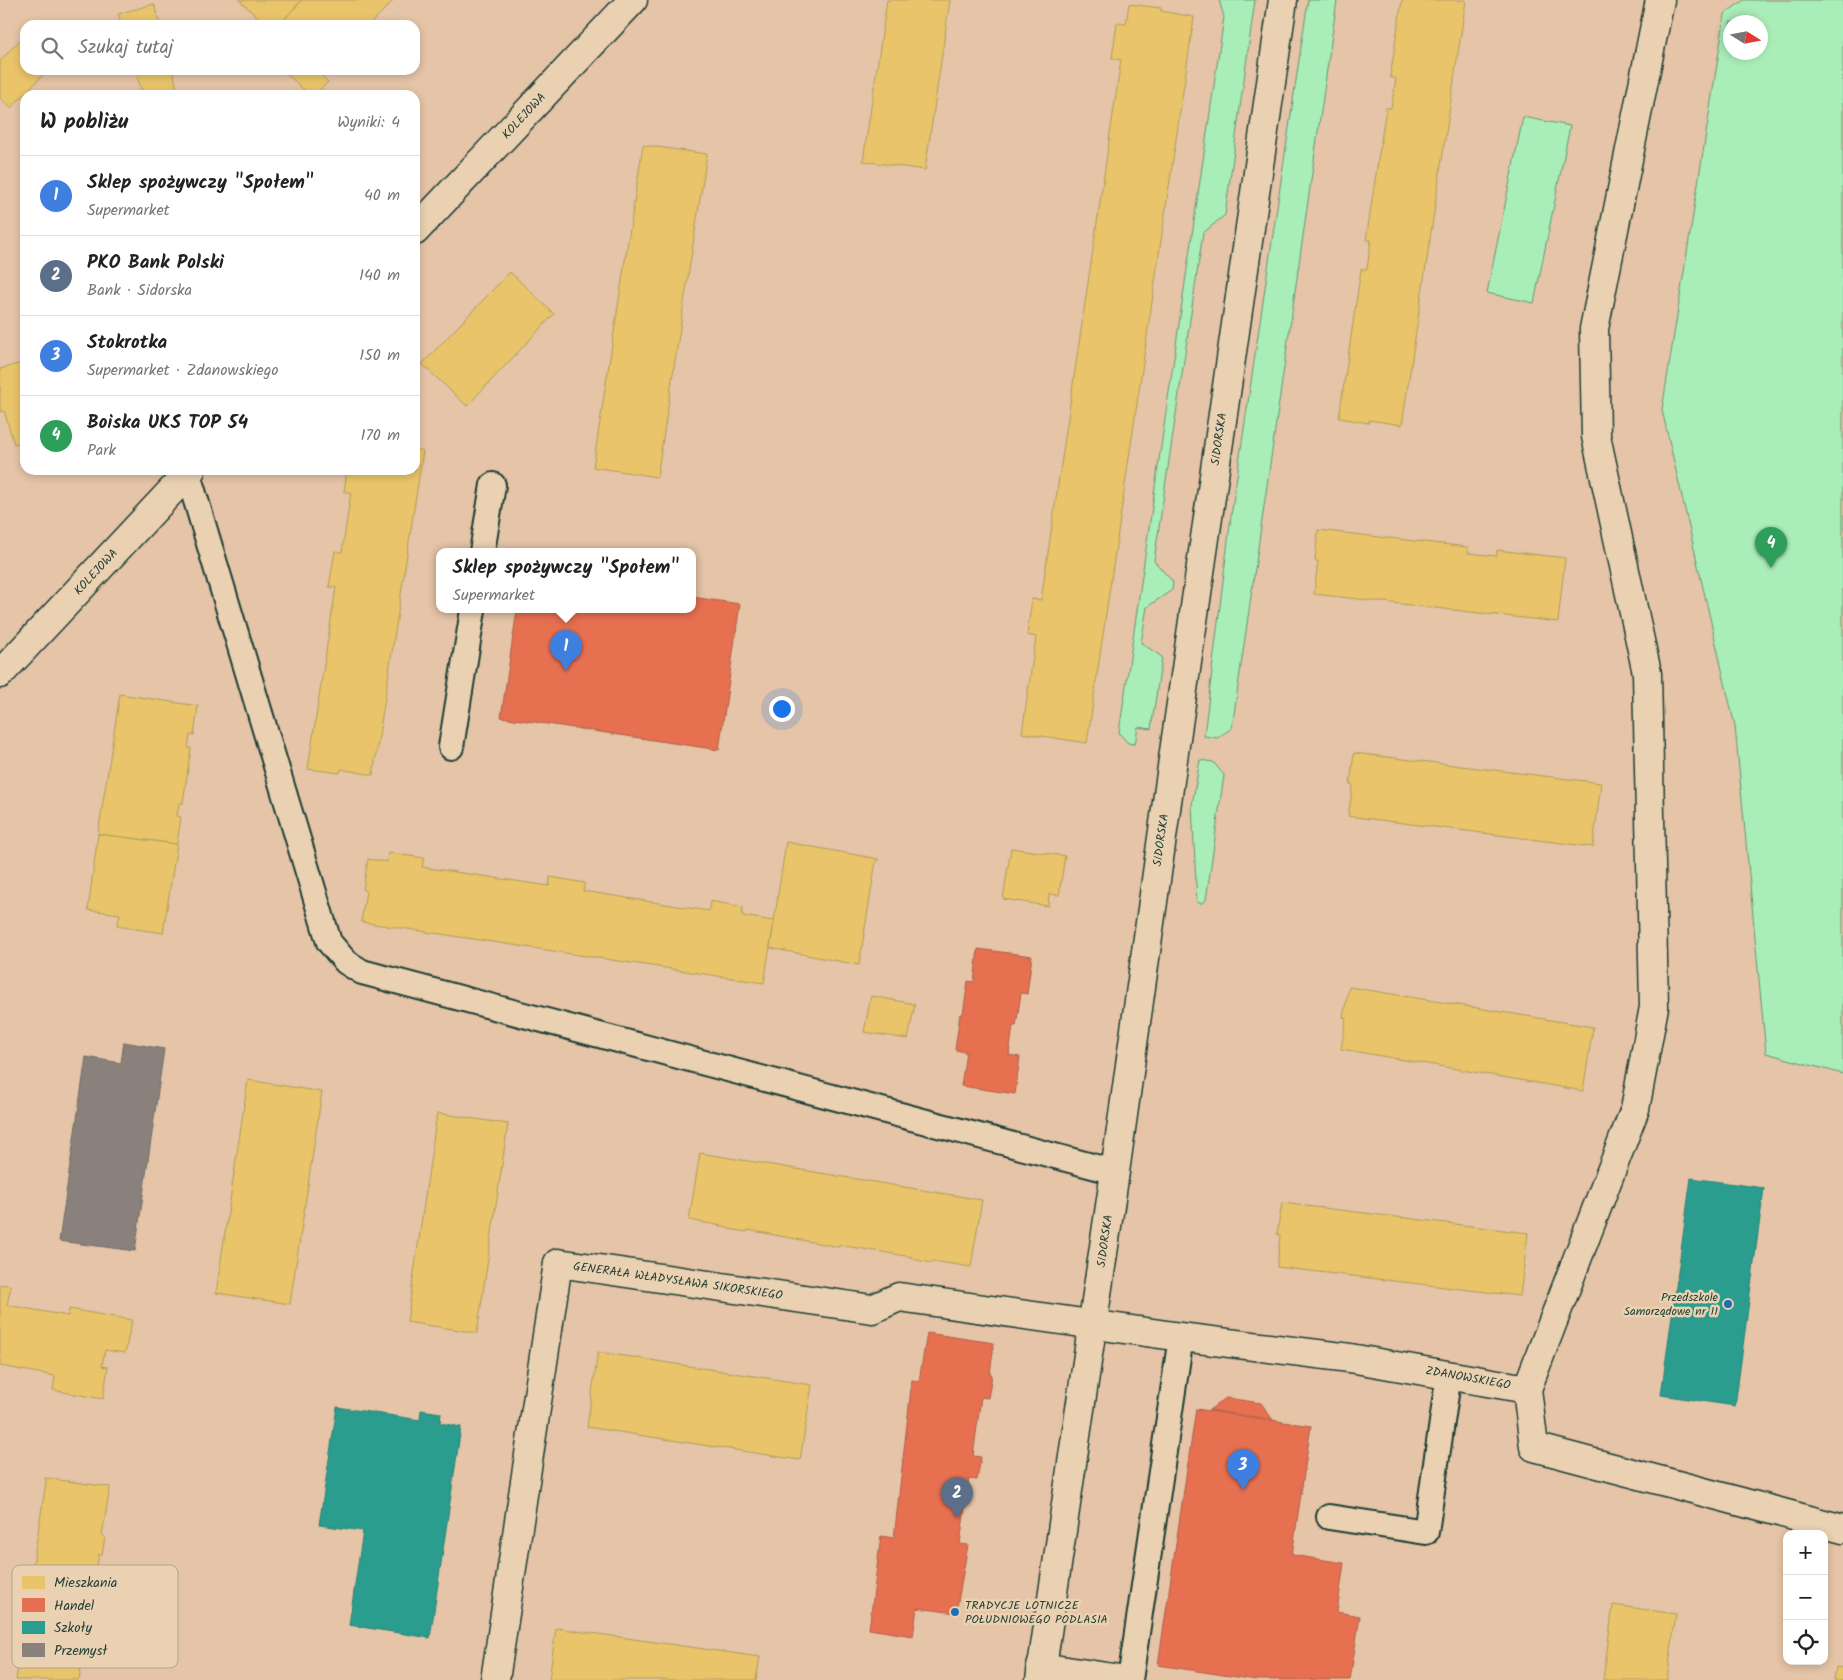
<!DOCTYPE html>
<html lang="pl">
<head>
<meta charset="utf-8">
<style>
  :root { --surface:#fff; --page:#f6f6f6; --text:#222; --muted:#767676; --line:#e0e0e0; --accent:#db2777 }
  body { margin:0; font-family:Kalam,sans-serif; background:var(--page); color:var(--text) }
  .controls { position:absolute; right:15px; bottom:15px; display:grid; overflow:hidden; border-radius:10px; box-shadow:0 2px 8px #0003 }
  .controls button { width:45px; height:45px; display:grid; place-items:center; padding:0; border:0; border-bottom:1px solid var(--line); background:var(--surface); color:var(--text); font:25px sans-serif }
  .compass { position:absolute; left:1723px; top:15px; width:45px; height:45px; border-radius:50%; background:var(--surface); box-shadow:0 2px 8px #0003; rotate:101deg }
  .you { position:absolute; left:781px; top:708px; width:18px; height:18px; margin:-12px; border:4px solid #fff; border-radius:50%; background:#1a73e8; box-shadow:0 0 0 8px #1a73e833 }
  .badge { display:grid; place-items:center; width:32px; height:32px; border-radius:50%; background:var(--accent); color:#fff; font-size:16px; font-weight:700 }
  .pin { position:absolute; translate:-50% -41px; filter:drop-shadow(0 1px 2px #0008) }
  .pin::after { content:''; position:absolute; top:26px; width:18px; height:15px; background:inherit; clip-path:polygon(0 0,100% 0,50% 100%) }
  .popup { position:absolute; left:436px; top:548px; width:260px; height:65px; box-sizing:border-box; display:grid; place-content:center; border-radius:10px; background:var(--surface); filter:drop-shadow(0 1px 4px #0005); font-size:16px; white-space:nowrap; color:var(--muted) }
  .popup b { font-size:19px; color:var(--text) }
  .popup::after { content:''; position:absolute; left:50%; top:100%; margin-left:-10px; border:10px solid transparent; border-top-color:var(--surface) }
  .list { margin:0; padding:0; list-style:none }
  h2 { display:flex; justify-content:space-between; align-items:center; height:65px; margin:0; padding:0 20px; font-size:21px }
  h2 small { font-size:16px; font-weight:400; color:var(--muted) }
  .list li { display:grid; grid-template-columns:32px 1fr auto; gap:15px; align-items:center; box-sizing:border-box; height:80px; padding:0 20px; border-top:1px solid var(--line) }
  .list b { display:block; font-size:19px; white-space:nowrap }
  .list p { margin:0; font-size:16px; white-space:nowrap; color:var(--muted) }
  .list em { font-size:16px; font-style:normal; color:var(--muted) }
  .icon { flex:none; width:28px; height:28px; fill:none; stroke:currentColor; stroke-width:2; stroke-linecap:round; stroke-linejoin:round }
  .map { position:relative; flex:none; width:1843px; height:1680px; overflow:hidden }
  .search { position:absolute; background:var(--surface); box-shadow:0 2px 8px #0003; left:20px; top:20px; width:400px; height:55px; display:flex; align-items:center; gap:12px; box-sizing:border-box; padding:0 18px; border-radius:15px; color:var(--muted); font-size:19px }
  .panel { position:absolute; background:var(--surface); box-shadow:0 2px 8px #0003; left:20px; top:90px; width:400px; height:385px; border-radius:15px }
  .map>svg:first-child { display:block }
  .green { fill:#a9edb8; stroke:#649576; fill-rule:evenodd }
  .homes { fill:#e9c46a; stroke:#ac9c5a }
  .shops { fill:#e76f51; stroke:#ab6048 }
  .schools { fill:#2a9d8f; stroke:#278074 }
  .industry { fill:#8a817c; stroke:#6a6d66 }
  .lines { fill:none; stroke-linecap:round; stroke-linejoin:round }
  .service-casing { stroke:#1f3d34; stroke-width:28 }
  .minor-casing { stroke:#1f3d34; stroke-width:31 }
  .tertiary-casing { stroke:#1f3d34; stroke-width:31 }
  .service { stroke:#ead1b2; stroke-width:24 }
  .minor { stroke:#ead1b2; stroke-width:28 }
  .tertiary { stroke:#ead1b2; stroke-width:28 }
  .poi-dot { fill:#1f6fb2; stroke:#ead1b2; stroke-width:2 }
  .labels { text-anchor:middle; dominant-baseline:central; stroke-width:5; stroke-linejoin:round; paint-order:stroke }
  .street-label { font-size:12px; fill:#1f3d34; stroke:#ead1b2 }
  .poi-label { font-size:12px; fill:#1f3d34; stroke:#ead1b2; text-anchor:end }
  .key { fill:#ead1b2; stroke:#ada58c; stroke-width:1 }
  .key-label { font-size:14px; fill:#1f3d34 }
</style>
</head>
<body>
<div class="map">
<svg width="1843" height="1680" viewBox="0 0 1843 1680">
  <rect width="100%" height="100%" fill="#e5c4a7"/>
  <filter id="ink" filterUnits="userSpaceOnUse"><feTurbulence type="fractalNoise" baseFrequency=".02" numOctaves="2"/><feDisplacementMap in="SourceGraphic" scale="10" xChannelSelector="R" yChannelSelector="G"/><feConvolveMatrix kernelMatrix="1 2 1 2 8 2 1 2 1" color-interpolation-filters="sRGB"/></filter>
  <g filter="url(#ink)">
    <g class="green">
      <path d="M1219,0H1255L1225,215L1203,233L1154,561L1173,582L1172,590L1147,607L1141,643L1162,657L1151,729L1138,727L1135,744L1128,743L1119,733L1224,17Z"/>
      <path d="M1308,0H1337L1232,728L1217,738L1204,736L1231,516Z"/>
      <path d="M1744,0H1843V1074L1766,1053L1735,726L1662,410L1725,14ZM1760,22V52H1730V22Z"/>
      <path d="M1523,117L1570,126L1534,303L1487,293Z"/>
      <path d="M1200,760L1213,762L1224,775L1206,900L1202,903H1197L1192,805Z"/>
    </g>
    <g class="homes">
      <path d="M239,0H302L279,25H266Z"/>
      <path d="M302,0H394L369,25H279Z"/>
      <path d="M887,0H950L925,170L863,161Z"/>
      <path d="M1402,0H1466L1402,425L1369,420V423L1339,418L1361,269H1367L1371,240H1366L1386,108H1391L1396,79L1390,77Z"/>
      <path d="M154,4L160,25H122L118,14Z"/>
      <path d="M1129,4L1161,8V11L1194,17L1087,743L1022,733L1036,637L1027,635L1032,599L1041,600L1121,60L1112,58L1117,23L1126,24Z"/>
      <path d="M20,40L25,44V70H48L11,108L0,98V61Z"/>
      <path d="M135,70H173L178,95H143Z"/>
      <path d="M283,70H326L321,75L328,82L315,95H309Z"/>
      <path d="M643,145L707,154L657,477L593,467Z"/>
      <path d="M510,272L554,314L467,406L422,364Z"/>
      <path d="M21,363L25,376V441L14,444L4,411L0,412V369Z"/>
      <path d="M415,449L423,451L373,775L341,769L340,773L308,769L336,587H329L335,551L342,552L351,492H344L347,470H415Z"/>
      <path d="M1318,530L1468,547V553L1497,556V550L1565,558L1558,622L1314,594L1318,561H1315Z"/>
      <path d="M120,694L198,706L194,735H190L188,748H191L183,803L179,804L177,816L181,817L177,844L98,834Z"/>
      <path d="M1354,753L1601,783L1593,847L1348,816L1353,785L1350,784Z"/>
      <path d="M98,834L177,844L163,933L117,926L120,914L88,910Z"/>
      <path d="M786,842L878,859V861H876L859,965L770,948Z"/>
      <path d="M1011,848L1065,856L1059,895L1049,894L1048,906L1003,899Z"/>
      <path d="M388,853L424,858L422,867L549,886L550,877L585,883L583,891L709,911L710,901L743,907L742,916L774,921L764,983L361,922L366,891L363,890L368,859L387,862Z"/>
      <path d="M1349,987L1593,1027L1583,1091L1341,1049L1346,1018L1343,1017Z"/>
      <path d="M871,996L915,1004L908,1039L864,1032Z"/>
      <path d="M248,1080L322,1092L290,1304L216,1293Z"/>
      <path d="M437,1113L508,1124L477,1333L407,1322Z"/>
      <path d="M700,1153L982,1200L971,1267L933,1261L932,1263L912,1259V1257L839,1245V1247L748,1230L747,1232L728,1229V1227L689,1220Z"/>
      <path d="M1282,1203L1528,1233L1520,1296L1277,1267L1280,1235L1277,1234Z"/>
      <path d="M0,1284L11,1286L7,1305L68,1316L69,1309L132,1320L125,1353L105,1350L102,1366L108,1367L103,1399L53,1390L55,1376L0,1366Z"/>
      <path d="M598,1352L812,1385L800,1460L587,1427Z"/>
      <path d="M45,1478L110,1487L102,1536L105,1537L102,1555L99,1554L93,1587L31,1577L46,1482Z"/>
      <path d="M31,1577L94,1587L79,1680H16Z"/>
      <path d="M1613,1605L1676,1614L1667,1680H1603Z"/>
      <path d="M556,1628L760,1657L756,1680H549Z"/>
      <path d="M1836,1667L1843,1668V1680H1834Z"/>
    </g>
    <g class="shops">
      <path d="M692,597L740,604L719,750L501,717L517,610H692Z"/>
      <path d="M978,949L1032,956L1027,994L1021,993L1016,1026H1013L1009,1055L1020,1057L1015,1094L961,1086L966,1052L955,1050L960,1014H963L968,981L974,982Z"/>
      <path d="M927,1333L994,1343L990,1374L992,1375L988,1398L981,1397L973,1456L981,1457L977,1480L969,1479L960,1544L968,1545L956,1613L917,1608L913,1636L869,1629L881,1536L894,1538L912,1380L919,1381Z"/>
      <path d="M1226,1398L1261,1403L1273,1420L1209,1410Z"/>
      <path d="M1196,1409L1311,1426L1292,1555L1344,1563L1337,1612L1360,1616L1350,1680H1256L1158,1665Z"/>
    </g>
    <g class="schools">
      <path d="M1691,1178L1764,1188L1735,1406L1661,1395Z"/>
      <path d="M337,1407L420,1420L421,1410L441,1413L440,1423L461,1427L430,1638L349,1625L363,1531L319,1525Z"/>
    </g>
    <path class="industry" d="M124,1042L164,1049L135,1251L59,1241L86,1057L121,1063Z"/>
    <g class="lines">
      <g class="service-casing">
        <g id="service">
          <path d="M188,474L329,942L346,962L362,972L1115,1172"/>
          <path d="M482,552L493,485"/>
          <path d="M451,747L473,610"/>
          <path d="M1329,1517L1426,1532L1449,1374"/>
          <path d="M1130,1680L1181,1337"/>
        </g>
      </g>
      <g class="minor-casing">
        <g id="minor">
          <path d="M415,231L633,0"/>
          <path d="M0,674L191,470"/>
          <path d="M1527,1389L1635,1109L1654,1007L1647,673L1596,436L1594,329L1660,0"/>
          <path d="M1041,1667L1126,1680"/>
          <path d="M495,1680L558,1263L872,1309L899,1297L1181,1337L1350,1358L1527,1389L1534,1447L1843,1529"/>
        </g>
      </g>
      <g class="tertiary-casing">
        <path id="tertiary" d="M1040,1680L1115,1172L1175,745L1283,0"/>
      </g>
      <use href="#service" class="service"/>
      <use href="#minor" class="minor"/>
      <use href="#tertiary" class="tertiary"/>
    </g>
  </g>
  <g class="poi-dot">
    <circle cx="1728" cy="1304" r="5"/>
    <circle cx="955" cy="1612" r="5"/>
  </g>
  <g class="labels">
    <g class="street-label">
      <text transform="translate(524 116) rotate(-47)">KOLEJOWA</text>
      <text transform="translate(1219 439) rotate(-82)">SIDORSKA</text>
      <text transform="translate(96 572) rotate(-47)">KOLEJOWA</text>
      <text transform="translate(1161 840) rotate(-82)">SIDORSKA</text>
      <text transform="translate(1105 1241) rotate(-82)">SIDORSKA</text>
      <text transform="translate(678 1281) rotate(8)">GENERAŁA WŁADYSŁAWA SIKORSKIEGO</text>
      <text transform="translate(1468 1378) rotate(10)">ZDANOWSKIEGO</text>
    </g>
    <g class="poi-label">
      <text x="1718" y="1297">Przedszkole<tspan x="1718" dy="14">Samorządowe nr 11</tspan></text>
      <text x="965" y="1605" text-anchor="start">TRADYCJE LOTNICZE<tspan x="965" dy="14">POŁUDNIOWEGO PODLASIA</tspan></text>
    </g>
  </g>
  <rect x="12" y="1565" width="166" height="103" rx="8" class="key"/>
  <rect x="22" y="1576" width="23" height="13" fill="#e9c46a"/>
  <rect x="22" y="1598" width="23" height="14" fill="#e76f51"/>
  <rect x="22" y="1621" width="23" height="13" fill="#2a9d8f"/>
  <rect x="22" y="1643" width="23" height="14" fill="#8a817c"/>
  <g class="key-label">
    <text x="54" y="1587">Mieszkania</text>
    <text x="54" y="1610">Handel</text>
    <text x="54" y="1632">Szkoły</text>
    <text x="54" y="1655">Przemysł</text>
  </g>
</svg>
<div class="controls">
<button>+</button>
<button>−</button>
<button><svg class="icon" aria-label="locate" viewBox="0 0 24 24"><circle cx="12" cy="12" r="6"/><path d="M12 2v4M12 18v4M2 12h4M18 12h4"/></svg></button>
</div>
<svg class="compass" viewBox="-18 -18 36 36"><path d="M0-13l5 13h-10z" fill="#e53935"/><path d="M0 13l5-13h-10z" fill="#767676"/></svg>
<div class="you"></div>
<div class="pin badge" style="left:566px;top:671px;background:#3f7fe0">1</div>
<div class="popup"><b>Sklep spożywczy &quot;Społem&quot;</b>Supermarket</div>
<div class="pin badge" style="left:957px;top:1518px;background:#5c6f8a">2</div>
<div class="pin badge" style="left:1243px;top:1490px;background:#3f7fe0">3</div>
<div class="pin badge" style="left:1771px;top:568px;background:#2e9e5b">4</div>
<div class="search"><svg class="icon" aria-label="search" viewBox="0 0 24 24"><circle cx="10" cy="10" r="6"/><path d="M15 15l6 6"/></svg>Szukaj tutaj</div>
<section class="panel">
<h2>W pobliżu<small>Wyniki: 4</small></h2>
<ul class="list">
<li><span class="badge" style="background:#3f7fe0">1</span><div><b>Sklep spożywczy &quot;Społem&quot;</b><p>Supermarket</p></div><em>40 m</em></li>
<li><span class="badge" style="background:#5c6f8a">2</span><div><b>PKO Bank Polski</b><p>Bank · Sidorska</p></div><em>140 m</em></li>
<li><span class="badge" style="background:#3f7fe0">3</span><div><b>Stokrotka</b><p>Supermarket · Zdanowskiego</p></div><em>150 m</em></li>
<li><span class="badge" style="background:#2e9e5b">4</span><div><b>Boiska UKS TOP 54</b><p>Park</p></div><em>170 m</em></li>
</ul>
</section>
</div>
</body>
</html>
